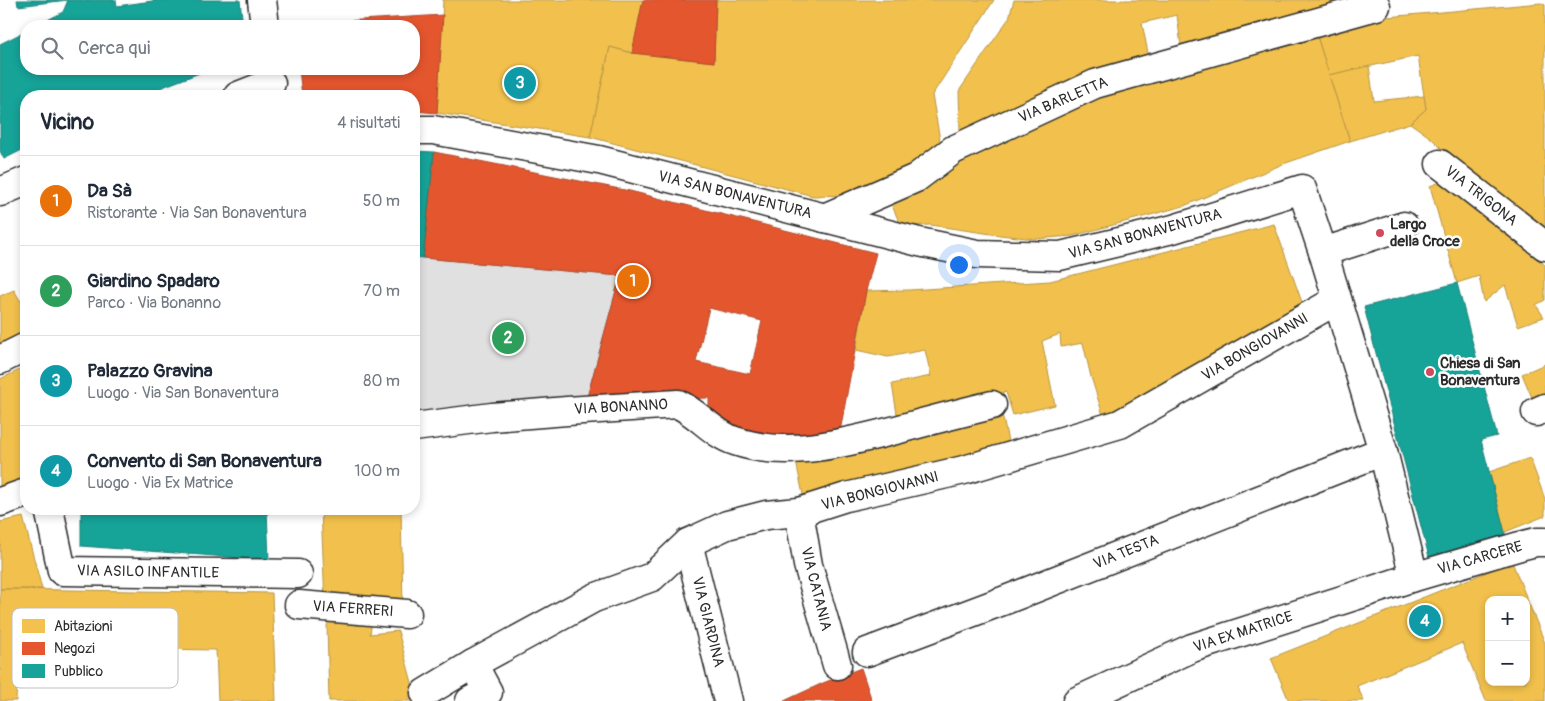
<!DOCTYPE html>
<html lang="it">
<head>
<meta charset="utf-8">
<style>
  :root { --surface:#fff; --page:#f2f2f3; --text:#1f2937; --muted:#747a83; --line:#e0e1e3; --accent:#0b8043 }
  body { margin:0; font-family:Pangolin,sans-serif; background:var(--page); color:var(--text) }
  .controls { position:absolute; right:15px; bottom:15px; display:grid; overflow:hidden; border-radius:10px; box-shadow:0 2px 8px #0003 }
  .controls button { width:45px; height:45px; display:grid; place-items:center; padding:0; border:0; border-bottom:1px solid var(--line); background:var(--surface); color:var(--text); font:25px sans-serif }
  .you { position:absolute; left:958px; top:264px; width:18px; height:18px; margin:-12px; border:4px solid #fff; border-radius:50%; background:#1a73e8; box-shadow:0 0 0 8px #1a73e833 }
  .badge { display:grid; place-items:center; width:32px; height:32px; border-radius:50%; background:var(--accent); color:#fff; font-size:16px; font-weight:700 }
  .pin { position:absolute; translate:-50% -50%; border:2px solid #fff; box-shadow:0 1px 5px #0006 }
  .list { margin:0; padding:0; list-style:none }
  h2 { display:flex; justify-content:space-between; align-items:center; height:65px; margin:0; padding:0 20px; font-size:21px }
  h2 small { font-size:16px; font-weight:400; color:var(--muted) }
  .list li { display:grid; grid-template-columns:32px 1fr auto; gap:15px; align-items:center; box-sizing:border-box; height:90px; padding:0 20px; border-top:1px solid var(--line) }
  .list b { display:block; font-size:19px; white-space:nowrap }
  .list p { margin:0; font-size:16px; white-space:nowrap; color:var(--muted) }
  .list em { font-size:16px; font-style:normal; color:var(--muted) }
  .icon { flex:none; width:28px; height:28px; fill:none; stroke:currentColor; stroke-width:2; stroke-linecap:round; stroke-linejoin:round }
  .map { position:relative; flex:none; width:1545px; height:701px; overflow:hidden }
  .search { position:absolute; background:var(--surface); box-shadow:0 2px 8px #0003; left:20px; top:20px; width:400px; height:55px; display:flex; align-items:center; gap:12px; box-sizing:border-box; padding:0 18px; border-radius:20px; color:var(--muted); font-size:19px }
  .panel { position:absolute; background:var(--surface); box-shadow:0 2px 8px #0003; left:20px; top:90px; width:400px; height:425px; border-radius:20px }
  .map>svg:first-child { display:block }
  .green { fill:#e0e0e0; stroke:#868686 }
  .homes { fill:#f2c14e; stroke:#b69444; fill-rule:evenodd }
  .shops { fill:#e4572e; stroke:#ac4a2d; fill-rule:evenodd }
  .public { fill:#17a398; stroke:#1d7f77 }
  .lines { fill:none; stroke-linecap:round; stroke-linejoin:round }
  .minor-casing { stroke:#2b2b2b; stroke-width:31 }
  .minor { stroke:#fff; stroke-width:28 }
  .poi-dot { fill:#d1495b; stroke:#fff; stroke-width:2 }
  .labels { text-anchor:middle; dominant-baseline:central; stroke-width:5; stroke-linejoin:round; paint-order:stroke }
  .street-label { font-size:15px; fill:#2b2b2b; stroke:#fff }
  .poi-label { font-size:15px; font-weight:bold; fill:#2b2b2b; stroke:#fff; text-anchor:start }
  .key { fill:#fff; stroke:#bfbfbf; stroke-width:1 }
  .key-label { font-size:14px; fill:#2b2b2b }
</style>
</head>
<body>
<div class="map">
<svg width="1545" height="701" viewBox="0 0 1545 701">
  <rect width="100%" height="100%" fill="#fff"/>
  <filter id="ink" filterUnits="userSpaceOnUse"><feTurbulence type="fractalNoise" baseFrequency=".02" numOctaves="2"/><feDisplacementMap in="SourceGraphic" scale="10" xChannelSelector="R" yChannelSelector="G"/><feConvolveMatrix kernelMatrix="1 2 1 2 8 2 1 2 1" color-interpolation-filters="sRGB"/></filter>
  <g filter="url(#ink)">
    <path class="green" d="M414,257L620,276L586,401L415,417Z"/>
    <g class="homes">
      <path d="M443,0H643L632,53L610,47L590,137L437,113Z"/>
      <path d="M716,0H994L932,95L942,151L849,195L813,196L590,137L610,47L632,53L714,62Z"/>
      <path d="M1014,0H1340L1181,46L1177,15L1142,23L1149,58L960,132L959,91L1009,18Z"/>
      <path d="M1541,3L1545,5V229L1486,193L1431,138L1410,123L1426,109L1418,56L1329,75L1316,33L1365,19Z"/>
      <path d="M1316,33L1350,141L1283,164L1184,206L1072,236L1035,239L991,234L930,225L901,226L889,199L952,164L1113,91Z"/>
      <path d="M1369,66L1374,101L1424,96L1426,109L1410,123L1350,141L1329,75Z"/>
      <path d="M1443,181L1545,265V300L1536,305L1544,317L1518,326L1505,285L1484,302L1479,276L1457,283L1430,186Z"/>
      <path d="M1274,224L1303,305L1197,372L1103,415L1091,377L1083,343L1061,347L1060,334L1042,341L1055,405L1013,415L1006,392L898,420L892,384L931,376L925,350L888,357L856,350L866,291L909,290L1050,281Z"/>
      <path d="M14,290L26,310V334L0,347V296Z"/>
      <path d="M1545,364V395L1533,400L1522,374Z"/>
      <path d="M26,367V449L24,450L26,457V479L0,489V379Z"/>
      <path d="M1002,414L1010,450L805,504L795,457Z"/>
      <path d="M1530,458L1545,499V516L1505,532L1489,472Z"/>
      <path d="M321,509H401L403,607L325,604Z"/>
      <path d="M23,517L42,589H0V522Z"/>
      <path d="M1512,562L1545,643V701H1486L1462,643L1357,686L1364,701H1289L1271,658ZM1489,600H1526V682H1489Z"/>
      <path d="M0,589L272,593L276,701H218L216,650L18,647L16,701H0Z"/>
      <path d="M335,615H373L370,634L398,631L417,701H329L327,625Z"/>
    </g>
    <g class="shops">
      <path d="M643,0H716L714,62L632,53Z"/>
      <path d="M443,15L437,113L414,111V96H302L299,69H414V26H294V24Z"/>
      <path d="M434,152L630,191L876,253L866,291L839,437L782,442L738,431L709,411V398L586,401L620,276L423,258ZM709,308L762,321L750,374L696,362Z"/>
      <path d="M861,668L872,701H784L823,683Z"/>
    </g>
    <g class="public">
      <path d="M17,0H116L117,6L159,0H240L243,26H36L63,12L68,0L18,6Z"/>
      <path d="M26,31V69H210L139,96H26V148L4,159L0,151V44Z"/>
      <path d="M414,151L434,152L423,258L414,257Z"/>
      <path d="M1457,283L1497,436L1481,440L1506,537L1429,557L1364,307Z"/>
      <path d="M81,509H267L269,560L81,546Z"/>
    </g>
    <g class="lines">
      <g class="minor-casing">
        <g id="minor">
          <path d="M262,0L265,26"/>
          <path d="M238,96L271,83"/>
          <path d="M414,130H433L599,160L919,242L977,254L1060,256L1173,229L1302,189L1323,252L1383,451L1414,577"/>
          <path d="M1440,164L1545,246"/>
          <path d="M0,192L26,181"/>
          <path d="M824,218L916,178L953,150L1095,84L1376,6"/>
          <path d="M1323,252L1404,226"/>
          <path d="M0,360L26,347"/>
          <path d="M1536,412L1545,408"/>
          <path d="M414,427L492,417L567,411L678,404C698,413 713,434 735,441C787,459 844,443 896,430C928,421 960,413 992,405"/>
          <path d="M0,502L26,493"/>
          <path d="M49,509L62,571L298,574"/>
          <path d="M799,512L808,565L837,665"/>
          <path d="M688,543L728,701"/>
          <path d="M299,605L407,614"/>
          <path d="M867,652L1008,599L1383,451"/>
          <path d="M425,693L473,664"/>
          <path d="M470,701L488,692L473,664L594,598L652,577L688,543L727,525L766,515L799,512L846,497L964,470L1120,424L1337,300"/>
          <path d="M1077,701L1192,648L1414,577L1520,546L1536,542H1545"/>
        </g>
      </g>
      <use href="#minor" class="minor"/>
    </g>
  </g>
  <g class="poi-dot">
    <circle cx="1380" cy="233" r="5"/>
    <circle cx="1430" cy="372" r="5"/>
  </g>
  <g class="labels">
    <g class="street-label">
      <text transform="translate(1063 100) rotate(-23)">VIA BARLETTA</text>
      <text transform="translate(735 195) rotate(14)">VIA SAN BONAVENTURA</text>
      <text transform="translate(1481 196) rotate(38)">VIA TRIGONA</text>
      <text transform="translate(1145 234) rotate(-15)">VIA SAN BONAVENTURA</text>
      <text transform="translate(1255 347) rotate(-30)">VIA BONGIOVANNI</text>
      <text transform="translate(621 407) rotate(-3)">VIA BONANNO</text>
      <text transform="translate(880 491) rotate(-14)">VIA BONGIOVANNI</text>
      <text transform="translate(1126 552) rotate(-22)">VIA TESTA</text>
      <text transform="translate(1480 558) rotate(-16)">VIA CARCERE</text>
      <text transform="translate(148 572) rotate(1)">VIA ASILO INFANTILE</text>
      <text transform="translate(816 589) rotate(76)">VIA CATANIA</text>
      <text transform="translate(353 609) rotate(4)">VIA FERRERI</text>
      <text transform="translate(708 622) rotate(76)">VIA GIARDINA</text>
      <text transform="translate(1243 632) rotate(-18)">VIA EX MATRICE</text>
    </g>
    <g class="poi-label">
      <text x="1390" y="224">Largo<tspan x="1390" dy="17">della Croce</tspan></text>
      <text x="1440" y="363">Chiesa di San<tspan x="1440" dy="17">Bonaventura</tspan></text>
    </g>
  </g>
  <rect x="12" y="608" width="166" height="80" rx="8" class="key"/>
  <rect x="22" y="619" width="23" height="14" fill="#f2c14e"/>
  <rect x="22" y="642" width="23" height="13" fill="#e4572e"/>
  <rect x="22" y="664" width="23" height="14" fill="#17a398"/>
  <g class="key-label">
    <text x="54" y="631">Abitazioni</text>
    <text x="54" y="653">Negozi</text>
    <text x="54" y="676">Pubblico</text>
  </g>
</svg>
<div class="controls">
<button>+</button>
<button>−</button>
</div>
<div class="you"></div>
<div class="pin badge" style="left:633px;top:281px;background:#e8710a">1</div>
<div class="pin badge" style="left:508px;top:338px;background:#2e9e5b">2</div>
<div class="pin badge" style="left:520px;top:83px;background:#0f9aa8">3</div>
<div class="pin badge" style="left:1425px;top:621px;background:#0f9aa8">4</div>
<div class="search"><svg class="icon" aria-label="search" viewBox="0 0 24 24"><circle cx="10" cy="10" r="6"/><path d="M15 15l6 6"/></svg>Cerca qui</div>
<section class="panel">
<h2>Vicino<small>4 risultati</small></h2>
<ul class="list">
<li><span class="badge" style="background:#e8710a">1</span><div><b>Da Sà</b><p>Ristorante · Via San Bonaventura</p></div><em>50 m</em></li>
<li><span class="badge" style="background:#2e9e5b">2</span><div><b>Giardino Spadaro</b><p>Parco · Via Bonanno</p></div><em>70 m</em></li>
<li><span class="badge" style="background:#0f9aa8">3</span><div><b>Palazzo Gravina</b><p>Luogo · Via San Bonaventura</p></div><em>80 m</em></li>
<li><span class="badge" style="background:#0f9aa8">4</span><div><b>Convento di San Bonaventura</b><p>Luogo · Via Ex Matrice</p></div><em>100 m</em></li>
</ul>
</section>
</div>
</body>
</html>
